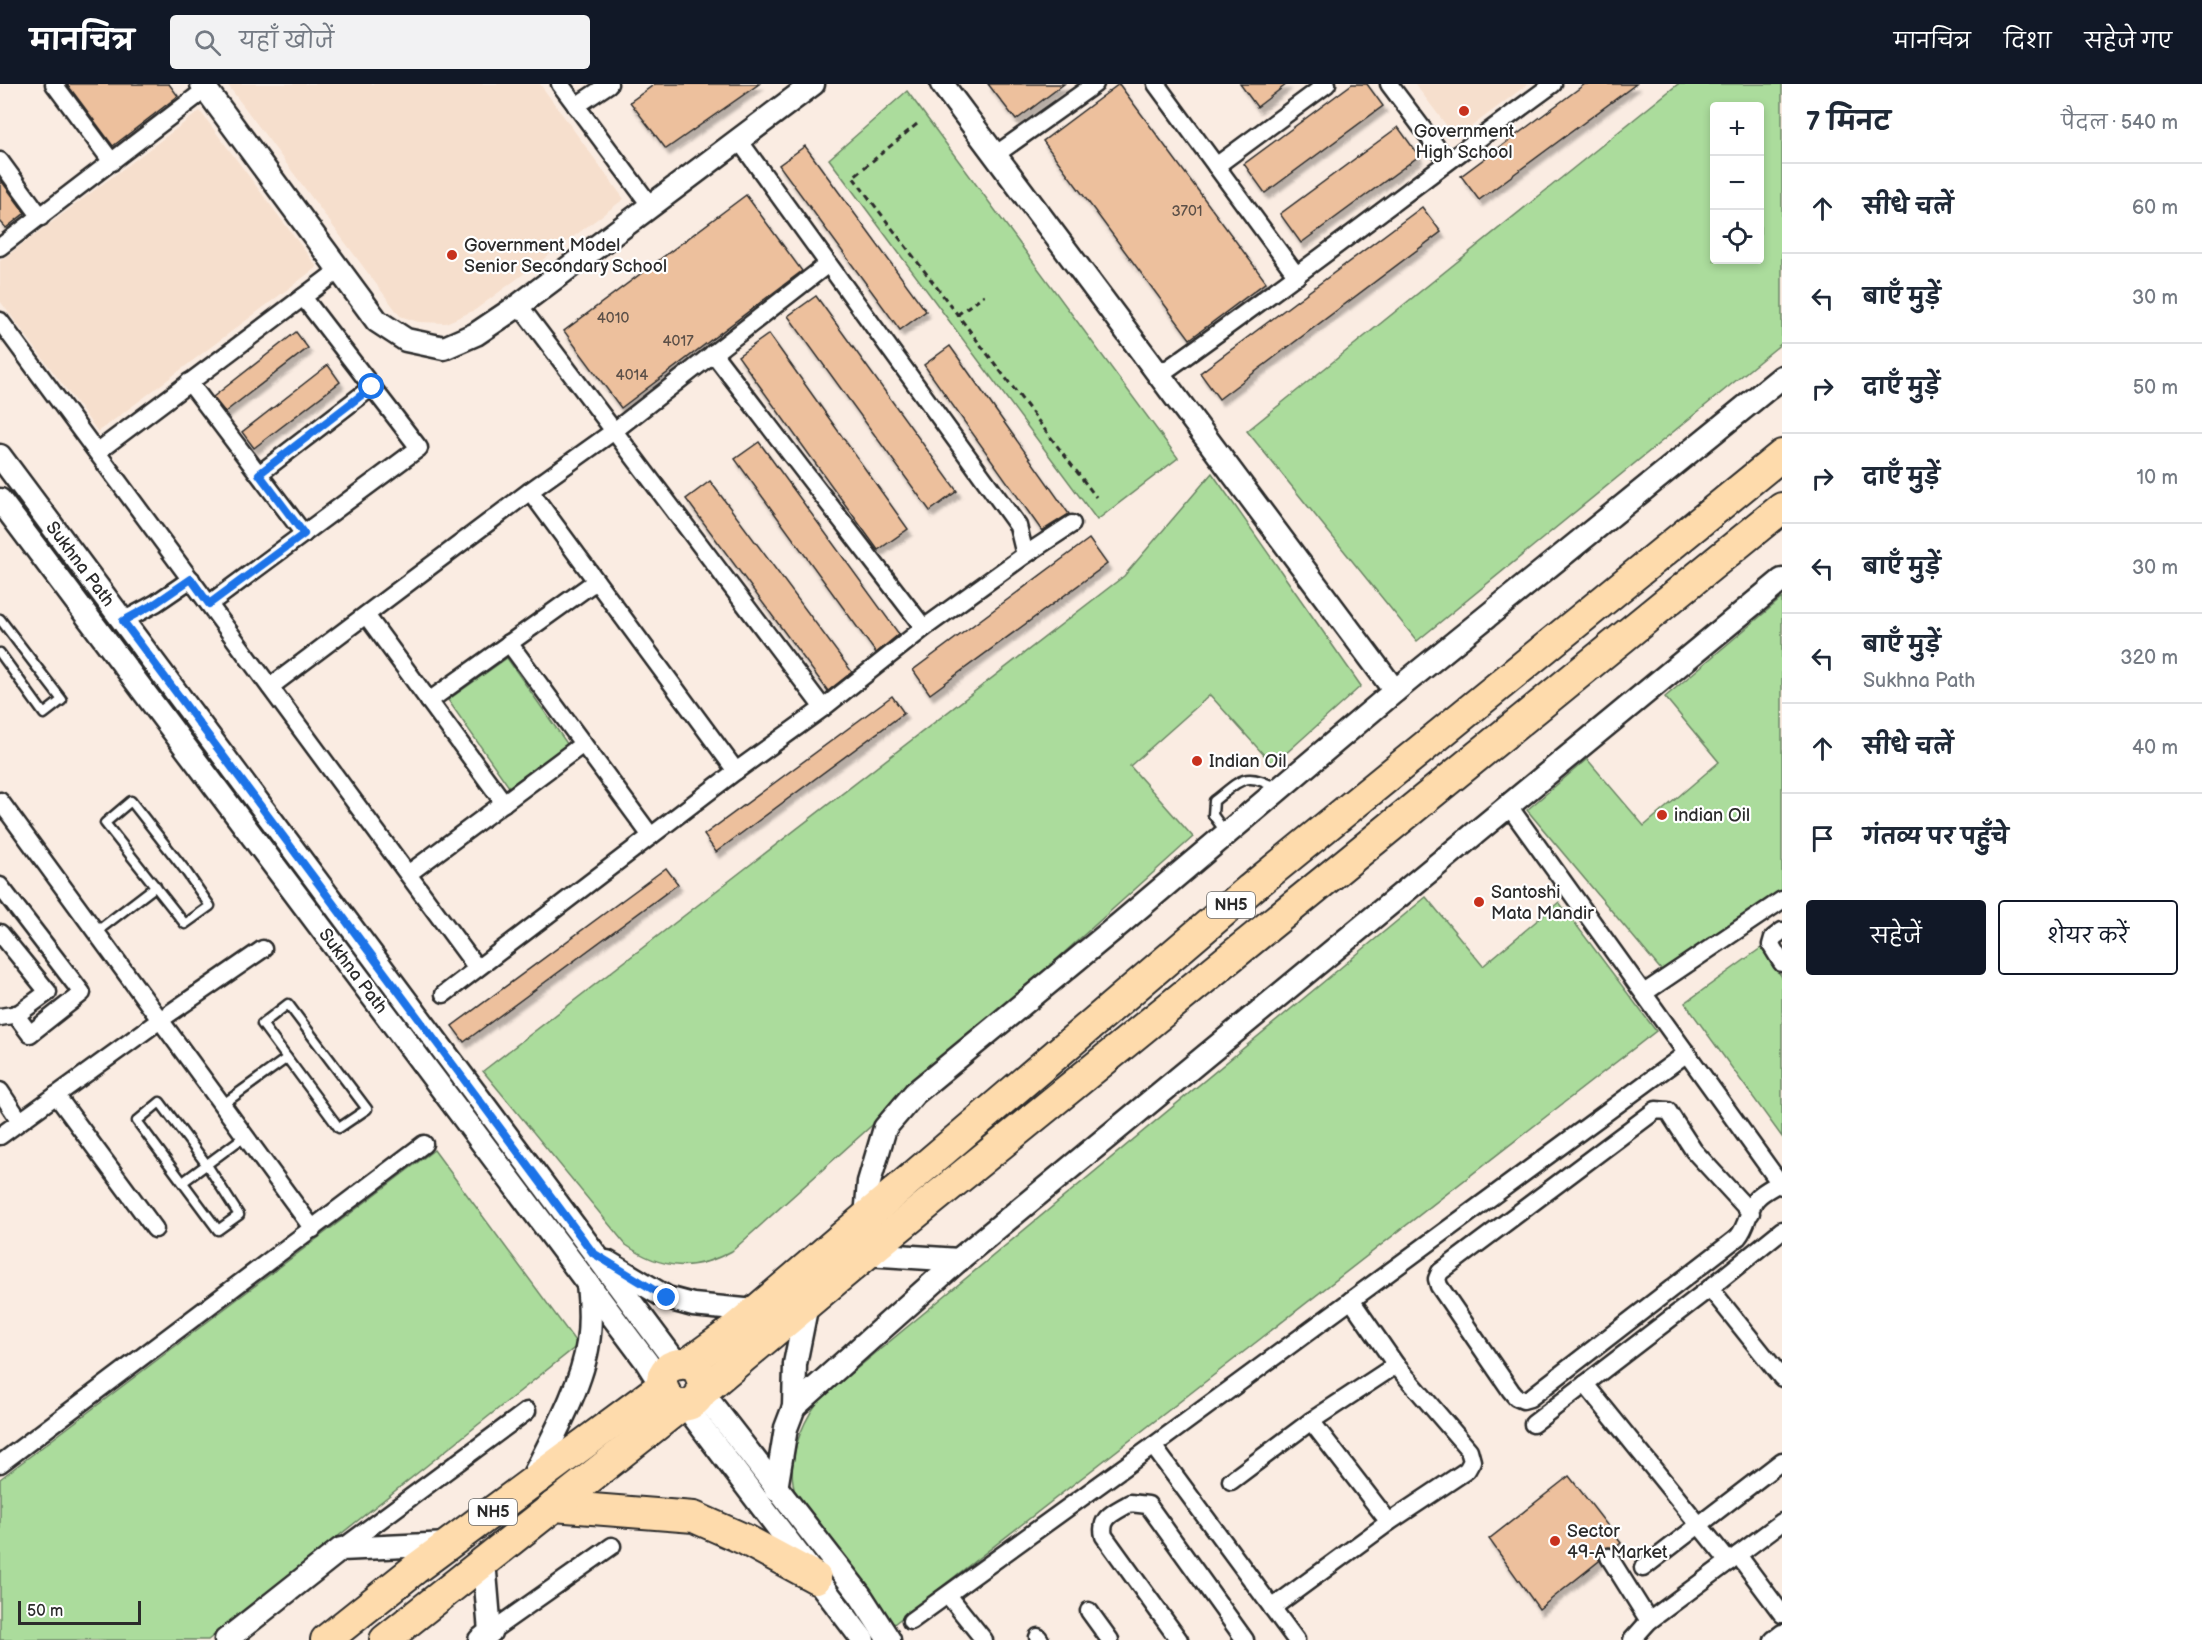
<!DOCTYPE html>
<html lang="hi">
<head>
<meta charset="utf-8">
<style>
  :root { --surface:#fff; --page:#f2f2f3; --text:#1f2937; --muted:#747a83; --line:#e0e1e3; --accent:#111827 }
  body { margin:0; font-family:"Balsamiq Sans","Playpen Sans Deva",sans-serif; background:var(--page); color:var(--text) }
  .controls { position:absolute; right:18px; top:18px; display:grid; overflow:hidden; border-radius:6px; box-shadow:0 3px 9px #0003 }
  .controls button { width:54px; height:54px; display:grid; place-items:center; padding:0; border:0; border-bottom:2px solid var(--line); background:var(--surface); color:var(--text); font:30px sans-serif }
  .scale { position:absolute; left:18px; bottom:15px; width:123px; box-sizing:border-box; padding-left:6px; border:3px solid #2b2b2b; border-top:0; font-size:16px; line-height:21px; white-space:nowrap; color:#2b2b2b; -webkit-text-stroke:4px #fff; paint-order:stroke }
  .stop { position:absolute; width:18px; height:18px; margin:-14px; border:4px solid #1a73e8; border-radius:50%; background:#fff }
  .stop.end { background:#1a73e8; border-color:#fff; box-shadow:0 2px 6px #0008 }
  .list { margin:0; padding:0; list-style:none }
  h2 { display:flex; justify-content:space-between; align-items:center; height:78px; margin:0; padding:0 24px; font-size:26px }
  h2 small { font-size:20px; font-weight:400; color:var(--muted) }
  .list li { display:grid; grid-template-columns:39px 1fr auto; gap:18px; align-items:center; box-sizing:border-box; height:90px; padding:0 24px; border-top:2px solid var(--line) }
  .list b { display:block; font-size:22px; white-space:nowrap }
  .list p { margin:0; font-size:20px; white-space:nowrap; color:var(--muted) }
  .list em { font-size:20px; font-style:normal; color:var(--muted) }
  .actions { display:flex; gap:12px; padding:18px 24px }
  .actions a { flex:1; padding:14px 0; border:2px solid var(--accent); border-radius:6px; text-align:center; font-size:21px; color:var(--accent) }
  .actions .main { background:var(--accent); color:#fff }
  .icon { flex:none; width:33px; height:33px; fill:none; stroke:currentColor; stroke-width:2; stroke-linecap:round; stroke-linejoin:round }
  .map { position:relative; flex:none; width:1782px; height:1556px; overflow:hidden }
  header { display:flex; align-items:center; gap:36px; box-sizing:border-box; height:84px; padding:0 30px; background:var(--accent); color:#fff }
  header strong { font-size:28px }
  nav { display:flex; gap:33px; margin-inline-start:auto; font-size:21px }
  .search { width:420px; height:54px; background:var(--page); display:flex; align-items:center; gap:15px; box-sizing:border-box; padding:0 21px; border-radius:6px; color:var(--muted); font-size:22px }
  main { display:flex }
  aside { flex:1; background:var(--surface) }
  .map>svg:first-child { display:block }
  .built { fill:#f6dfcd }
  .green { fill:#abdc9c; stroke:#6b8464; stroke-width:1.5; fill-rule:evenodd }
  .building { fill:#edc09d; stroke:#2b2b2b; stroke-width:1.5; filter:url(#shadow) }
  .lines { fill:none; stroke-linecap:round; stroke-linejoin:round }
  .lane-casing { stroke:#2b2b2b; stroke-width:13 }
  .street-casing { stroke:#2b2b2b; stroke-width:21 }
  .secondary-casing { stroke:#2b2b2b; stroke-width:27 }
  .highway-casing { stroke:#2b2b2b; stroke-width:34 }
  .path { stroke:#2b2b2b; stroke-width:3; stroke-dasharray:6 4.5; stroke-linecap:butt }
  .lane { stroke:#fff; stroke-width:8 }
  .street { stroke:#fff; stroke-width:16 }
  .secondary { stroke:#fff; stroke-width:22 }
  .highway { stroke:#fedbac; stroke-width:30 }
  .route { stroke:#1a73e8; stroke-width:8 }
  .poi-dot { fill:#c8321e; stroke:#fff; stroke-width:2 }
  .labels { text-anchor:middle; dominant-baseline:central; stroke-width:4.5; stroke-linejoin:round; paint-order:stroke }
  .number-label { font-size:15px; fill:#5c5048 }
  .shield { fill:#fff; stroke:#6b6b6b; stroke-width:1.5 }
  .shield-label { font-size:16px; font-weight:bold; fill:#2b2b2b }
  .poi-label { font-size:18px; fill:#2b2b2b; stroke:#fff; text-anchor:start }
  .street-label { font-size:18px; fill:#2b2b2b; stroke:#fff }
</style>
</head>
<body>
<header>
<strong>मानचित्र</strong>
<div class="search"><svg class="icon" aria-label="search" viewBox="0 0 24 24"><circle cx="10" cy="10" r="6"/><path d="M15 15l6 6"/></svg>यहाँ खोजें</div>
<nav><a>मानचित्र</a><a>दिशा</a><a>सहेजे गए</a></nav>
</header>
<main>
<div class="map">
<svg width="1782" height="1556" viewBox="0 0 1782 1556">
  <defs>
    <filter id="shadow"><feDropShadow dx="3.5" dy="6" stdDeviation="1.5" flood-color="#0004"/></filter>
  </defs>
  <rect width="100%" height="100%" fill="#faece2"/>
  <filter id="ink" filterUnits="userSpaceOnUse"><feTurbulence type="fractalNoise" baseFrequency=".0167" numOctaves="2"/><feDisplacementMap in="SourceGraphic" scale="12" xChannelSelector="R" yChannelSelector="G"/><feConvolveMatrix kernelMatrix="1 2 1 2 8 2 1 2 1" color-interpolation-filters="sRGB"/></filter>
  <g filter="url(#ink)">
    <g class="built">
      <path d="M227,0H540L624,115L475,226L446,239L418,238L400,232Z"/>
      <path d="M1415,0H1528L1456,54Z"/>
      <path d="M200,27L317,183L98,348L0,217V177Z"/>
    </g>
    <g class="green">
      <path d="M1678,0H1782V259L1417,557L1247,347ZM1714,22H1760V176H1714Z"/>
      <path d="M907,7L1178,374L1097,436L829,75Z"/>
      <path d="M1212,389L1361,602L1273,681L1210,611L1130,682L1193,753L732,1167C694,1188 662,1186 626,1161L483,987L1124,492Z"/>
      <path d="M1782,514V807L1667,893L1527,726L1587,675L1644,742L1719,678L1665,613Z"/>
      <path d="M507,574L568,661L509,703L448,616Z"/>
      <path d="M1426,813L1483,882L1559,818L1656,947L890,1543C868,1512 845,1481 823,1449C815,1438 801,1425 796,1412C785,1379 800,1342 819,1316Z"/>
      <path d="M1761,864L1782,893V1053L1685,919Z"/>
      <path d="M434,1066L578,1261L208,1556H0V1395Z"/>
    </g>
    <g class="building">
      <path d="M67,0H169L178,12L113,62Z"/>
      <path d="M655,0H759L666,65L630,18Z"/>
      <path d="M988,0H1064L1016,36Z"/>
      <path d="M1119,0L1266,198L1190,255L1043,57Z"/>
      <path d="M1240,0H1287L1257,23Z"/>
      <path d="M1352,0H1367L1383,22L1265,109L1244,80Z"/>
      <path d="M1585,0H1636L1479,116L1461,92Z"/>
      <path d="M1398,43L1419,72L1301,159L1280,130Z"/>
      <path d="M805,62L926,227L900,246L779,81Z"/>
      <path d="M0,95L25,129L6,144L0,137Z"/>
      <path d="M746,111L802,187L621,324L564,247Z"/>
      <path d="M1422,123L1441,148L1219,315L1200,289Z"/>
      <path d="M816,212L957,407L930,427L788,232Z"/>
      <path d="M296,248L308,264L225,328L213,313Z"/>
      <path d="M769,250L908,445L878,466L738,272Z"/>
      <path d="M950,262L1069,430L1042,447L924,281Z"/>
      <path d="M328,281L340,298L254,364L242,348Z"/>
      <path d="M759,358L899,550L876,569L735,375Z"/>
      <path d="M710,397L852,588L828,607L686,415Z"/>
      <path d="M1089,455L1107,480L930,610L913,586Z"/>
      <path d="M892,612L904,629L716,768L704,751Z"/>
      <path d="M666,784L678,800L464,958L452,942Z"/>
      <path d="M1569,1392L1621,1459L1615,1464L1609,1463L1603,1464L1600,1469L1599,1477L1539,1525L1489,1455Z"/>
    </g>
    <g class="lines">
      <g class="lane-casing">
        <g id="lane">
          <path d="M0,535L62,616L44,630L0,569"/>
          <path d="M131,717L185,786L210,822L185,840L105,739Z"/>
          <path d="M1226,749L1213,731L1214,717C1241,696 1245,686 1278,705"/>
          <path d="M96,848L156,802"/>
          <path d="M288,920L367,1025L339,1044L262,940Z"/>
          <path d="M160,1018L207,1081L239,1131L218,1146L137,1037Z"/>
          <path d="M222,1021L287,974"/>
          <path d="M183,1098L245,1052"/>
        </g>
      </g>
      <g class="street-casing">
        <g id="street">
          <path d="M54,0L112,78"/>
          <path d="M560,0L650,121"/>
          <path d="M1156,0L1297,192"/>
          <path d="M1389,0L1447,77"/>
          <path d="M576,22L609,0"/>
          <path d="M995,71L1095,0"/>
          <path d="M0,77L41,133"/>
          <path d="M1216,82L1327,0"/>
          <path d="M0,163L206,5"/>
          <path d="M519,221L823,624"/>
          <path d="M0,237L477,884"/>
          <path d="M713,269L924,544"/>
          <path d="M1159,291C1293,197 1421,96 1553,0"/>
          <path d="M189,298L304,450"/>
          <path d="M97,368L339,186"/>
          <path d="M259,390L372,303"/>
          <path d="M530,407L736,687"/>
          <path d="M1025,471L1072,440"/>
          <path d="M209,520L419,364L303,213"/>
          <path d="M366,531L504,719"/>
          <path d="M123,537L156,519L191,495"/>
          <path d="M509,559L651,752"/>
          <path d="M270,603L530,407L614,347L828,180"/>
          <path d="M429,617L596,497"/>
          <path d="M0,717L313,1145"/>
          <path d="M1508,721L1782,1102"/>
          <path d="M408,790L583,660"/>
          <path d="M0,802L82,909L30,950L15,930"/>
          <path d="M1782,847L1773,854L1771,861L1782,879"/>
          <path d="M0,849L48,908L18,930L0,933"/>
          <path d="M1644,909L1782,816"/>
          <path d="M444,910L736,687L823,624L924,544L1025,471L1018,442L738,55"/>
          <path d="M0,1007L20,1037"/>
          <path d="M56,1011L155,1145"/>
          <path d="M0,1052L160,936L263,865"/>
          <path d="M1751,1129L1694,1067L1668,1027L1656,1026L1440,1188L1437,1195L1439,1202L1511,1307L1516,1313L1523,1316L1530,1314L1738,1153C1748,1142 1749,1121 1758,1113C1764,1107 1773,1103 1779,1099"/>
          <path d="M1710,1204L1782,1294"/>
          <path d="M1585,1300L1729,1478"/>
          <path d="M1533,1340L1710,1204L1782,1146"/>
          <path d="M1153,1362L1296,1556"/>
          <path d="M0,1380L424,1060"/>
          <path d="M1231,1397L1311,1337"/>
          <path d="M1389,1438L1311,1337L1396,1281"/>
          <path d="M341,1465L527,1327"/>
          <path d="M1738,1471L1782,1530"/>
          <path d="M1609,1473L1649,1537"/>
          <path d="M1643,1484L1782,1377"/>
          <path d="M948,1511L984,1556"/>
          <path d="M1272,1524L1389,1438L1467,1386L1472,1377L1469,1366L1396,1281L1351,1216"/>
          <path d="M1089,1527L1110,1556"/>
          <path d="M911,1537L1153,1362L1687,969"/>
          <path d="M490,1548L612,1462"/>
          <path d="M1038,1553L1040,1556"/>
          <path d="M1179,1556L1104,1452C1099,1432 1116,1428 1130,1419L1148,1421L1245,1556"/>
          <path d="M1632,1556L1649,1537L1782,1438"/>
          <path d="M1773,1556L1782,1549"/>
        </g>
      </g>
      <g class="secondary-casing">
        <g id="secondary">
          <path d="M202,0L377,237L406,256L444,264L476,250L519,221L813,0"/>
          <path d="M942,0L1395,607"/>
          <path d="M0,372L677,1280"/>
          <path d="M0,416L646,1277L662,1302"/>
          <path d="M866,1133L869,1098L885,1044L915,1009L1121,839L1395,607L1782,293"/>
          <path d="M867,1170L959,1176"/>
          <path d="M607,1178L667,1214L693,1221L755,1227"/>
          <path d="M702,1308L860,1511L889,1556"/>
          <path d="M685,1321L863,1556"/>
          <path d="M794,1323L795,1280L807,1220"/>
          <path d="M530,1399C550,1358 582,1303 588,1259C591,1239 590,1219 588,1199"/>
          <path d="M776,1405L786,1344L794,1323L962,1173L1782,496"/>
          <path d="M226,1556L341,1465L449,1460"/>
          <path d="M480,1556L490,1548L484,1477"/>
        </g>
      </g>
      <g class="highway-casing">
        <g id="highway">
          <path d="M687,1280L731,1248L1250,805L1782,371"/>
          <path d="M702,1308C704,1294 698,1277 680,1280C639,1285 678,1349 702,1308L887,1153L1782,424"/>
          <path d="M554,1422L694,1433L746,1456L816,1494"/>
          <path d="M326,1556L415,1485L662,1302"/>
          <path d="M385,1556L682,1321"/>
        </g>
      </g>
      <g class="path">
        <path d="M917,40L853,93L1096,413"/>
        <path d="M957,231L984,211"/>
      </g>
      <use href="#lane" class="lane"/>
      <use href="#street" class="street"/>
      <use href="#secondary" class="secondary"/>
      <use href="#highway" class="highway"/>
    </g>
  </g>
  <g class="lines" filter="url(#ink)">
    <path class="route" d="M372,303L259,390L304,450L209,520L191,495L156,519L123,537L593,1169L667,1214"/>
  </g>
  <g class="poi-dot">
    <circle cx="1464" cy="27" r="6"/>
    <circle cx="452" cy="171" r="6"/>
    <circle cx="1197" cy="677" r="6"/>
    <circle cx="1662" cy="731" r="6"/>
    <circle cx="1479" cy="818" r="6"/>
    <circle cx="1555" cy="1457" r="6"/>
  </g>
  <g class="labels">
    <g class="number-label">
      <text x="1187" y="127">3701</text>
      <text x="613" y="234">4010</text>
      <text x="678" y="257">4017</text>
      <text x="632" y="291">4014</text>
    </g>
    <g class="shield">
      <rect x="1207" y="808" width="48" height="26" rx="4.5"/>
      <rect x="469" y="1415" width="48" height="26" rx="4.5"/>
    </g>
    <g class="shield-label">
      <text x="1231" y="821">NH5</text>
      <text x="493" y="1428">NH5</text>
    </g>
    <g class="poi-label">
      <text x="1464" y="47" text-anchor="middle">Government<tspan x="1464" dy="21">High School</tspan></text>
      <text x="464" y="161">Government Model<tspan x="464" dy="21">Senior Secondary School</tspan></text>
      <text x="1209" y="677">Indian Oil</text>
      <text x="1674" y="731">indian Oil</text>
      <text x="1491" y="808">Santoshi<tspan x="1491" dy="21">Mata Mandir</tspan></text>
      <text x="1567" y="1447">Sector<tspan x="1567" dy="21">49-A Market</tspan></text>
    </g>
    <g class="street-label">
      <text transform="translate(80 480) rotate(53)">Sukhna Path</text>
      <text transform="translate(353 887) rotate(53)">Sukhna Path</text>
    </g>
  </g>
</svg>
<div class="controls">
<button>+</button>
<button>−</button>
<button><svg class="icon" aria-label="locate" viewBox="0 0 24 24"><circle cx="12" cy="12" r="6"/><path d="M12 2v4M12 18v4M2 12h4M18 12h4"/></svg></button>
</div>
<div class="scale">50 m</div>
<div class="stop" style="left:372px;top:303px"></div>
<div class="stop end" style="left:667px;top:1214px"></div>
</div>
<aside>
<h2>7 मिनट<small>पैदल · 540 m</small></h2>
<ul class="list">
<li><svg class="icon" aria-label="ahead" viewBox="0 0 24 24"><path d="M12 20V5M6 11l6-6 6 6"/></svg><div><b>सीधे चलें</b></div><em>60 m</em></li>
<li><svg class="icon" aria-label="left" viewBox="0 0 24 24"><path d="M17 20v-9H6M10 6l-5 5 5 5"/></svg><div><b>बाएँ मुड़ें</b></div><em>30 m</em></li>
<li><svg class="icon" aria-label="right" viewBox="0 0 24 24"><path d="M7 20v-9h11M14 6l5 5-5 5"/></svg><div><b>दाएँ मुड़ें</b></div><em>50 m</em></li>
<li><svg class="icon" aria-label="right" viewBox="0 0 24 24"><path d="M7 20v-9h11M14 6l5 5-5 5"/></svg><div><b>दाएँ मुड़ें</b></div><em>10 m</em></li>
<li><svg class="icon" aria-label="left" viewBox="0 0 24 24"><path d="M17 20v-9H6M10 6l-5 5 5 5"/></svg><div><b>बाएँ मुड़ें</b></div><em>30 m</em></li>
<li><svg class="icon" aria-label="left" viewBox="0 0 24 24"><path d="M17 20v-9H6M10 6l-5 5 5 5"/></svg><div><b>बाएँ मुड़ें</b><p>Sukhna Path</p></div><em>320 m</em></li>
<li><svg class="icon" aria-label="ahead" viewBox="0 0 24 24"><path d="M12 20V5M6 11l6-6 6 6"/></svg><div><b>सीधे चलें</b></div><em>40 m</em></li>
<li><svg class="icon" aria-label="arrive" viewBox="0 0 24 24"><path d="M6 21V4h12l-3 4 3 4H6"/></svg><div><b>गंतव्य पर पहुँचे</b></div></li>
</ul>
<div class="actions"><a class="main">सहेजें</a><a>शेयर करें</a></div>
</aside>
</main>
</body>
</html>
